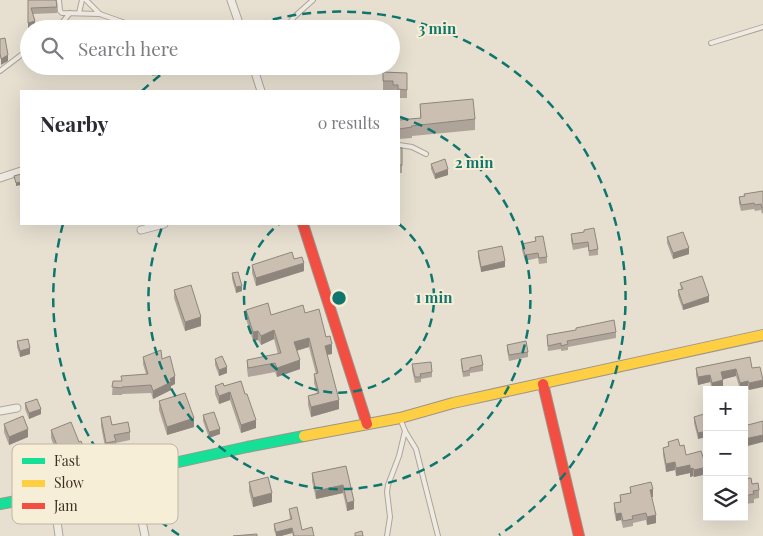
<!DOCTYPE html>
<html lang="en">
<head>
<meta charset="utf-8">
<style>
  :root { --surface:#fff; --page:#f7f7f7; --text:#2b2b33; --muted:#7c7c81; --line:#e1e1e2 }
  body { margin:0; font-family:"Playfair Display",serif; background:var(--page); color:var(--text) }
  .controls { position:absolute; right:15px; bottom:15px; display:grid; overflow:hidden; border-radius:0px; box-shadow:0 5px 20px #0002 }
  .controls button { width:45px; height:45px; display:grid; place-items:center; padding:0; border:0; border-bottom:1px solid var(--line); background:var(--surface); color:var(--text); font:25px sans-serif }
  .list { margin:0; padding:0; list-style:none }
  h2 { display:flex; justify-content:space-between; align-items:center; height:65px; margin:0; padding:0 20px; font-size:21px }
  h2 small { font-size:16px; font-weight:400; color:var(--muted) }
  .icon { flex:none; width:28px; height:28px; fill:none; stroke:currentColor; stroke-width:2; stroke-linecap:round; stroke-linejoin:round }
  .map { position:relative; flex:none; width:763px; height:536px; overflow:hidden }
  .search { position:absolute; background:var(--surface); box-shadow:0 5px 20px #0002; left:20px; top:20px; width:380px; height:55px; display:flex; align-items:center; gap:12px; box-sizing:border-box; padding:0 18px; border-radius:28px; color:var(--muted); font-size:19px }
  .panel { position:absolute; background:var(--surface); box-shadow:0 5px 20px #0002; left:20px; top:90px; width:380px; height:135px; border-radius:0px }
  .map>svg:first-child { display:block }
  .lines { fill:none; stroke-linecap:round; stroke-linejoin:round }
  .lane-casing { stroke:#ada599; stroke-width:6 }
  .street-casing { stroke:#ada599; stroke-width:9 }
  .fast-casing { stroke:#9c958a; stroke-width:12 }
  .slow-casing { stroke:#9c958a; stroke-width:12 }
  .jam-casing { stroke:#9c958a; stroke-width:12 }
  .lane { stroke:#efebe3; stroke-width:4 }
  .street { stroke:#efebe3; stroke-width:7 }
  .fast { stroke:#16e098; stroke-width:10 }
  .slow { stroke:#ffcf43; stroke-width:10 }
  .jam { stroke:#f24e42; stroke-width:10 }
  .wall { fill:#afa499 }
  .shaded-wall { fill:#8e867d }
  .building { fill:#cbbfb2; stroke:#8e867d }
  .ring { fill:none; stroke:#0f766e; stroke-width:2.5; stroke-dasharray:9 6 }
  .key { fill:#f7eed8; stroke:#bfb4a1; stroke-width:1 }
  .key-label { font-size:14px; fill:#3d2e20 }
  .centre { fill:#0f766e; stroke:#f7eed8; stroke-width:2.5 }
  .ring-label { font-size:15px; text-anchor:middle; font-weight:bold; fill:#0f766e; stroke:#f7eed8; stroke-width:4; stroke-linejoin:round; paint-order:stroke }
</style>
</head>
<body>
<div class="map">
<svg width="763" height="536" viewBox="0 0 763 536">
  <rect width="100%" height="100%" fill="#e7e0d1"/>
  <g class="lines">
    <g class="lane-casing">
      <g id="lane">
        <path d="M59,0L60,11L62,13L100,14L142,29"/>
        <path d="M86,0L100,14"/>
        <path d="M79,13L82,0"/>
        <path d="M57,29L70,13"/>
        <path d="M285,29L294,17L313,0"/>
        <path d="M711,43L763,27"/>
        <path d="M0,71L29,49"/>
        <path d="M399,145L412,147L426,154"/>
        <path d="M400,418L405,431L416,449L438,536"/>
        <path d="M387,536L390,517L387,492L388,485L399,456L405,431"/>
      </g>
    </g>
    <g class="street-casing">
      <g id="street">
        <path d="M231,0L241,29"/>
        <path d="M253,66L261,91"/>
        <path d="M0,178L21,171"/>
        <path d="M141,230L164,224"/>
        <path d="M0,411L17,408"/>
        <path d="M132,472L145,536"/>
        <path d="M53,492L59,536"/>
      </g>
    </g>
    <g class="fast-casing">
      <path id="fast" d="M0,504L32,498L96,480L247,447L304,436"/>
    </g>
    <g class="slow-casing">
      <path id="slow" d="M304,436L400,418L453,403L763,335"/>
    </g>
    <g class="jam-casing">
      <g id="jam">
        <path d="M303,224L367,424"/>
        <path d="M543,384L579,536"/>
      </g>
    </g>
    <use href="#lane" class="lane"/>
    <use href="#street" class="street"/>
    <use href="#fast" class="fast"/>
    <use href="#slow" class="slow"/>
    <use href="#jam" class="jam"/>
  </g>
  <g class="wall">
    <path d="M28,0L57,7V13L33,14L35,27L28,28Z"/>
    <path d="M151,66H168V74L152,76Z"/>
    <path d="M383,72L407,73V98H399V91H393V90H383Z"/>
    <path d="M420,104L475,119V130L412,136V138L399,139V120L420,118Z"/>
    <rect x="399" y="148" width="3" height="25"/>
    <path d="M431,164L448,175L435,179L431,169Z"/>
    <path d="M763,191V213L762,214L761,210L755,211L754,209L741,211L739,203V197Z"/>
    <path d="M584,232L598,249V255L589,256L588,247L573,250L571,240V234Z"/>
    <path d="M535,237L547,257V263L539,264L538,258L525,261L522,250V244L535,242Z"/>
    <path d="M667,237L689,254L673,259L667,243Z"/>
    <path d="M478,251L505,267L481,272L478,257Z"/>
    <path d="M294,259L304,271L256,286L252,273V265Z"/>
    <path d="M232,273L242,291L236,293L232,279Z"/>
    <path d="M680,283L709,302L683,310L678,296V290L681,289Z"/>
    <path d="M174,290L201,326L185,331L174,298Z"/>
    <path d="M246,310L271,315L305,313L326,337L332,354L327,355L339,409L311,417L308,405V396L317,393L314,383V374H316L309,347L297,351L300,369L277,377L275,372L248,377L247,369V360L278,354L274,339L261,345L258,340L253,341L246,319Z"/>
    <path d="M576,328L616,332V338L568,347V350L561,351V349L548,351L547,341V335L576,330Z"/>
    <path d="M17,341L30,354L20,357L17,347Z"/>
    <path d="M507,345L528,352V357L509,361L507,350Z"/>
    <path d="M143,357L162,359L175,384L171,386V390L153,399L151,393L122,394V395H112L113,381H121L146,374L143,364Z"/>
    <path d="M750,357L749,390L748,388L740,390L736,376L722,379L723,388L712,390L710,382L698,385L696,375V368Z"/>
    <path d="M215,359L227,373L219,376L215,365Z"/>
    <path d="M461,359L483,365V371L470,373V376L463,377L461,365Z"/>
    <path d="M412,364L432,372V377L421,379V382L415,383L412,370Z"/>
    <path d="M241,381L256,428L241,433L230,400L219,404L215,394V386H224Z"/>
    <path d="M159,401L194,427L167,435L159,410Z"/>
    <path d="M25,403L41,414L29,419L25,409Z"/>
    <path d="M203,415L220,434L209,438L203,421Z"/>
    <path d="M694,417L707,424L698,439L694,423Z"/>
    <path d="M101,418L112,425L130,432V440L116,443V450L106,452L101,426Z"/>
    <path d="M4,424L28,437L9,445L4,432Z"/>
    <path d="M51,430L87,463L64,472L51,438Z"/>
    <path d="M668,442L680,446L686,455L704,460L707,459V474L694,477L693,476L690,477V473L676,476L675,470L666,472L663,455V448L668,447Z"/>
    <path d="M346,466L354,509L347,511L343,493L316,499L312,481V473Z"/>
    <path d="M744,479L759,490V498L754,499V503L744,504Z"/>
    <path d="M249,482L272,502L253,507L249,491Z"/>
    <path d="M630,487L653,497H652L656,523L647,525L646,520L633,523V526L623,528L621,520L616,521L614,511V503L620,502V495L630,493Z"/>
    <path d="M289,509L302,530L314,536H293L292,533L281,536H276L274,530V524L290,520Z"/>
  </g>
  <g class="shaded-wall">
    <path d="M35,21V27L28,28V23Z"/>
    <path d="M8,55V61L1,65V59Z"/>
    <path d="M448,169V175L435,179V174Z"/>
    <path d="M21,182V185L16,186V183Z"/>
    <path d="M689,248V254L673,259V253Z"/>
    <path d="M505,261V267L481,272V267Z"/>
    <path d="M304,263V271L256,286V278Z"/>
    <path d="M242,286V291L236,293V287Z"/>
    <path d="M709,296V302L683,310V305Z"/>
    <path d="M201,317V326L185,331V322Z"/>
    <path d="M274,330V339L261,345V336Z"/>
    <path d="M258,331V340L253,341V332Z"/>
    <path d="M309,338V347L294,351V342Z"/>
    <path d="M332,344V354L325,355V346Z"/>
    <path d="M30,348V354L20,357V351Z"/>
    <path d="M300,360V369L277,377V368Z"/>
    <path d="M227,367V373L219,376V370Z"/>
    <path d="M736,369V376L721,380V372Z"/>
    <path d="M710,375V382L698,385V377Z"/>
    <path d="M175,376V384L171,386V390L153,399V391L170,379Z"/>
    <path d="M723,380V388L712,390V383Z"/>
    <path d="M763,380V387L749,390V383Z"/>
    <path d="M748,381V388L740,390V383Z"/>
    <path d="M230,392V400L219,404V396Z"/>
    <path d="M339,400V409L311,417V407Z"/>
    <path d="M41,409V414L29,419V413Z"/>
    <path d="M194,418V427L167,435V427Z"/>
    <path d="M256,420V428L241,433V425Z"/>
    <path d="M28,429V437L9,445V437Z"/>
    <path d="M220,429V434L209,438V432Z"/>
    <path d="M707,431V437L698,439V433Z"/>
    <path d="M763,435V442L744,447V439Z"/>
    <path d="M87,455V463L64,472V463Z"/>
    <path d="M675,462V470L666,472V464Z"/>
    <path d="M690,465V473L676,476V468Z"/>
    <path d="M707,467V474L694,477V470Z"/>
    <path d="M693,468V476L690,477V469Z"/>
    <path d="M343,485V493L316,499V491Z"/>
    <path d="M653,489V497H650V490Z"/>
    <path d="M272,493V502L253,507V498Z"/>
    <path d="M354,501V509L347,511V503Z"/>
    <path d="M621,513V520L616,521V514Z"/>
    <path d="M656,515V523L647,525V517Z"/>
    <path d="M292,528V533L281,536H276V532Z"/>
  </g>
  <g class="building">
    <path d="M28,0H56L57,7L31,8L35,21L28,23Z"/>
    <path d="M5,38L8,55L1,59L0,53V39Z"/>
    <path d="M152,66H168V67L152,68Z"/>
    <path d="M383,72L407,73V90L398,89V85H393V81H383Z"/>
    <path d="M473,99L475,119L411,126L412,127L399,129V120L421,118L420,104Z"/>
    <rect x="399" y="148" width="3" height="17"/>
    <path d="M445,159L448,169L435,174L431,164Z"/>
    <path d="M21,174V182L16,183L14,176Z"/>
    <path d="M763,191V208H762L761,204L755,205L754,203L741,205L739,197L745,196L744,194Z"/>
    <path d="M594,228L598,249L589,251L588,242L573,244L571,234L584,232V230Z"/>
    <path d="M683,232L689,248L673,253L667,237Z"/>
    <path d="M543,236L547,257L539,258L538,253L525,255L522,244L536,241L535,237Z"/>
    <path d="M502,246L505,261L481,267L478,251Z"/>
    <path d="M292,252L294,259L302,257L304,263L256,278L252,265Z"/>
    <path d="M238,272L242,286L236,287L232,273Z"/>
    <path d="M702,276L709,296L683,305L678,290L683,289L680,283Z"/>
    <path d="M191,285L201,317L185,322L174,290Z"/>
    <path d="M268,303L271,315L303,305L305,313L319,309L326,337L330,336L332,344L325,346L339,400L311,407L308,396L319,393L314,374L318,373L309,338L294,342L300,360L277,368L275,363L248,368L247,360L281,353L274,330L261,336L258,331L253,332L246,310Z"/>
    <path d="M614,320L616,332L567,341L568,344L561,346V343L548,346L547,335L576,330V328Z"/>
    <path d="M28,339L30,348L20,351L17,341Z"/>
    <path d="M526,341L528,352L509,355L507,345Z"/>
    <path d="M161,350L162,359L170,356L175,376L170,379L171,382L153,391L151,385L122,387V388L112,387L113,381H122L121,376L148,374L143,357Z"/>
    <path d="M481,355L483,365L470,368V370L463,372L461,359Z"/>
    <path d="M222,356L227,367L219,370L215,359Z"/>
    <path d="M750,357L752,368L760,367L763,380L749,383L748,381L740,383L736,369L721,372L723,380L712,383L710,375L698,377L696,368Z"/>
    <path d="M431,362L432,372L420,374L421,377H415L412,364Z"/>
    <path d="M241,381L245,394H247L256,420L241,425L230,392L219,396L215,386L223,383L224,386Z"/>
    <path d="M185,393L194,418L167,427L159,401Z"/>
    <path d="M37,399L41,409L29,413L25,403Z"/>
    <path d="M214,412L220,429L209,432L203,415Z"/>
    <path d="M704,414L707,424V431L698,433L694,417Z"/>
    <path d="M23,416L28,429L9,437L4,424Z"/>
    <path d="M110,416L112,425L128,422L130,432L114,435L116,441L106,443L101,418Z"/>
    <path d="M763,421V435L744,439V426Z"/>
    <path d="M71,422L79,442L81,441L87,455L64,463L51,430Z"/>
    <path d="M678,439L680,446L684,445L686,455L701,451L704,460L707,459V467L694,470L693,468L690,469V465L676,468L675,462L666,464L663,448L669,446L668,442Z"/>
    <path d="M346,466L354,501L347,503L343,485L316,491L312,473Z"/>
    <path d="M268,477L272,493L253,498L249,482Z"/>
    <path d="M751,478L752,484L758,483L759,490L753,491L754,494L744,496V479Z"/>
    <path d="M651,482L653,489L650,490L656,515L647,517L646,513L632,516L633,519L623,521L621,513L616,514L614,503L621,502L620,495L631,493L630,487Z"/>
    <path d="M297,507L302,530L312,527L314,536H294L292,528L276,532L274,524L292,519L289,509Z"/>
    <path d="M362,531L363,536H355V533Z"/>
    <path d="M257,534V536H233Z"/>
  </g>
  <g class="ring">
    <path d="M399 224A95 95 0 1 1 279 224"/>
    <path d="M400 117A191 191 0 1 1 163 225"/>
    <path d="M179 535A286 286 0 0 1 63 224M142 91A286 286 0 0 1 171 67M244 28A286 286 0 0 1 499 535"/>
  </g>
  <rect x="12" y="444" width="166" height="80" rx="8" class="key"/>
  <rect x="22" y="458" width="23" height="6" fill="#16e098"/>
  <rect x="22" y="480" width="23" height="7" fill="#ffcf43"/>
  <rect x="22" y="503" width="23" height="6" fill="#f24e42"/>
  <g class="key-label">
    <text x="54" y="466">Fast</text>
    <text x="54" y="488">Slow</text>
    <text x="54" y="511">Jam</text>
  </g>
  <circle cx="339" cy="298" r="8" class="centre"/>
  <g class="ring-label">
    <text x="437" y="34">3 min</text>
    <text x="474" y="168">2 min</text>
    <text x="434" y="303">1 min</text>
  </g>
</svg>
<div class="controls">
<button>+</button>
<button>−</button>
<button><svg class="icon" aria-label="layers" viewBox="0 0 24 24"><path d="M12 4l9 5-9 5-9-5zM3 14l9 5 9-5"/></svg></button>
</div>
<div class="search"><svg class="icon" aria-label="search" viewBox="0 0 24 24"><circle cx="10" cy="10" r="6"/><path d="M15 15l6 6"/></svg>Search here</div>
<section class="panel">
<h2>Nearby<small>0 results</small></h2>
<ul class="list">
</ul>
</section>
</div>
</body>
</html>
